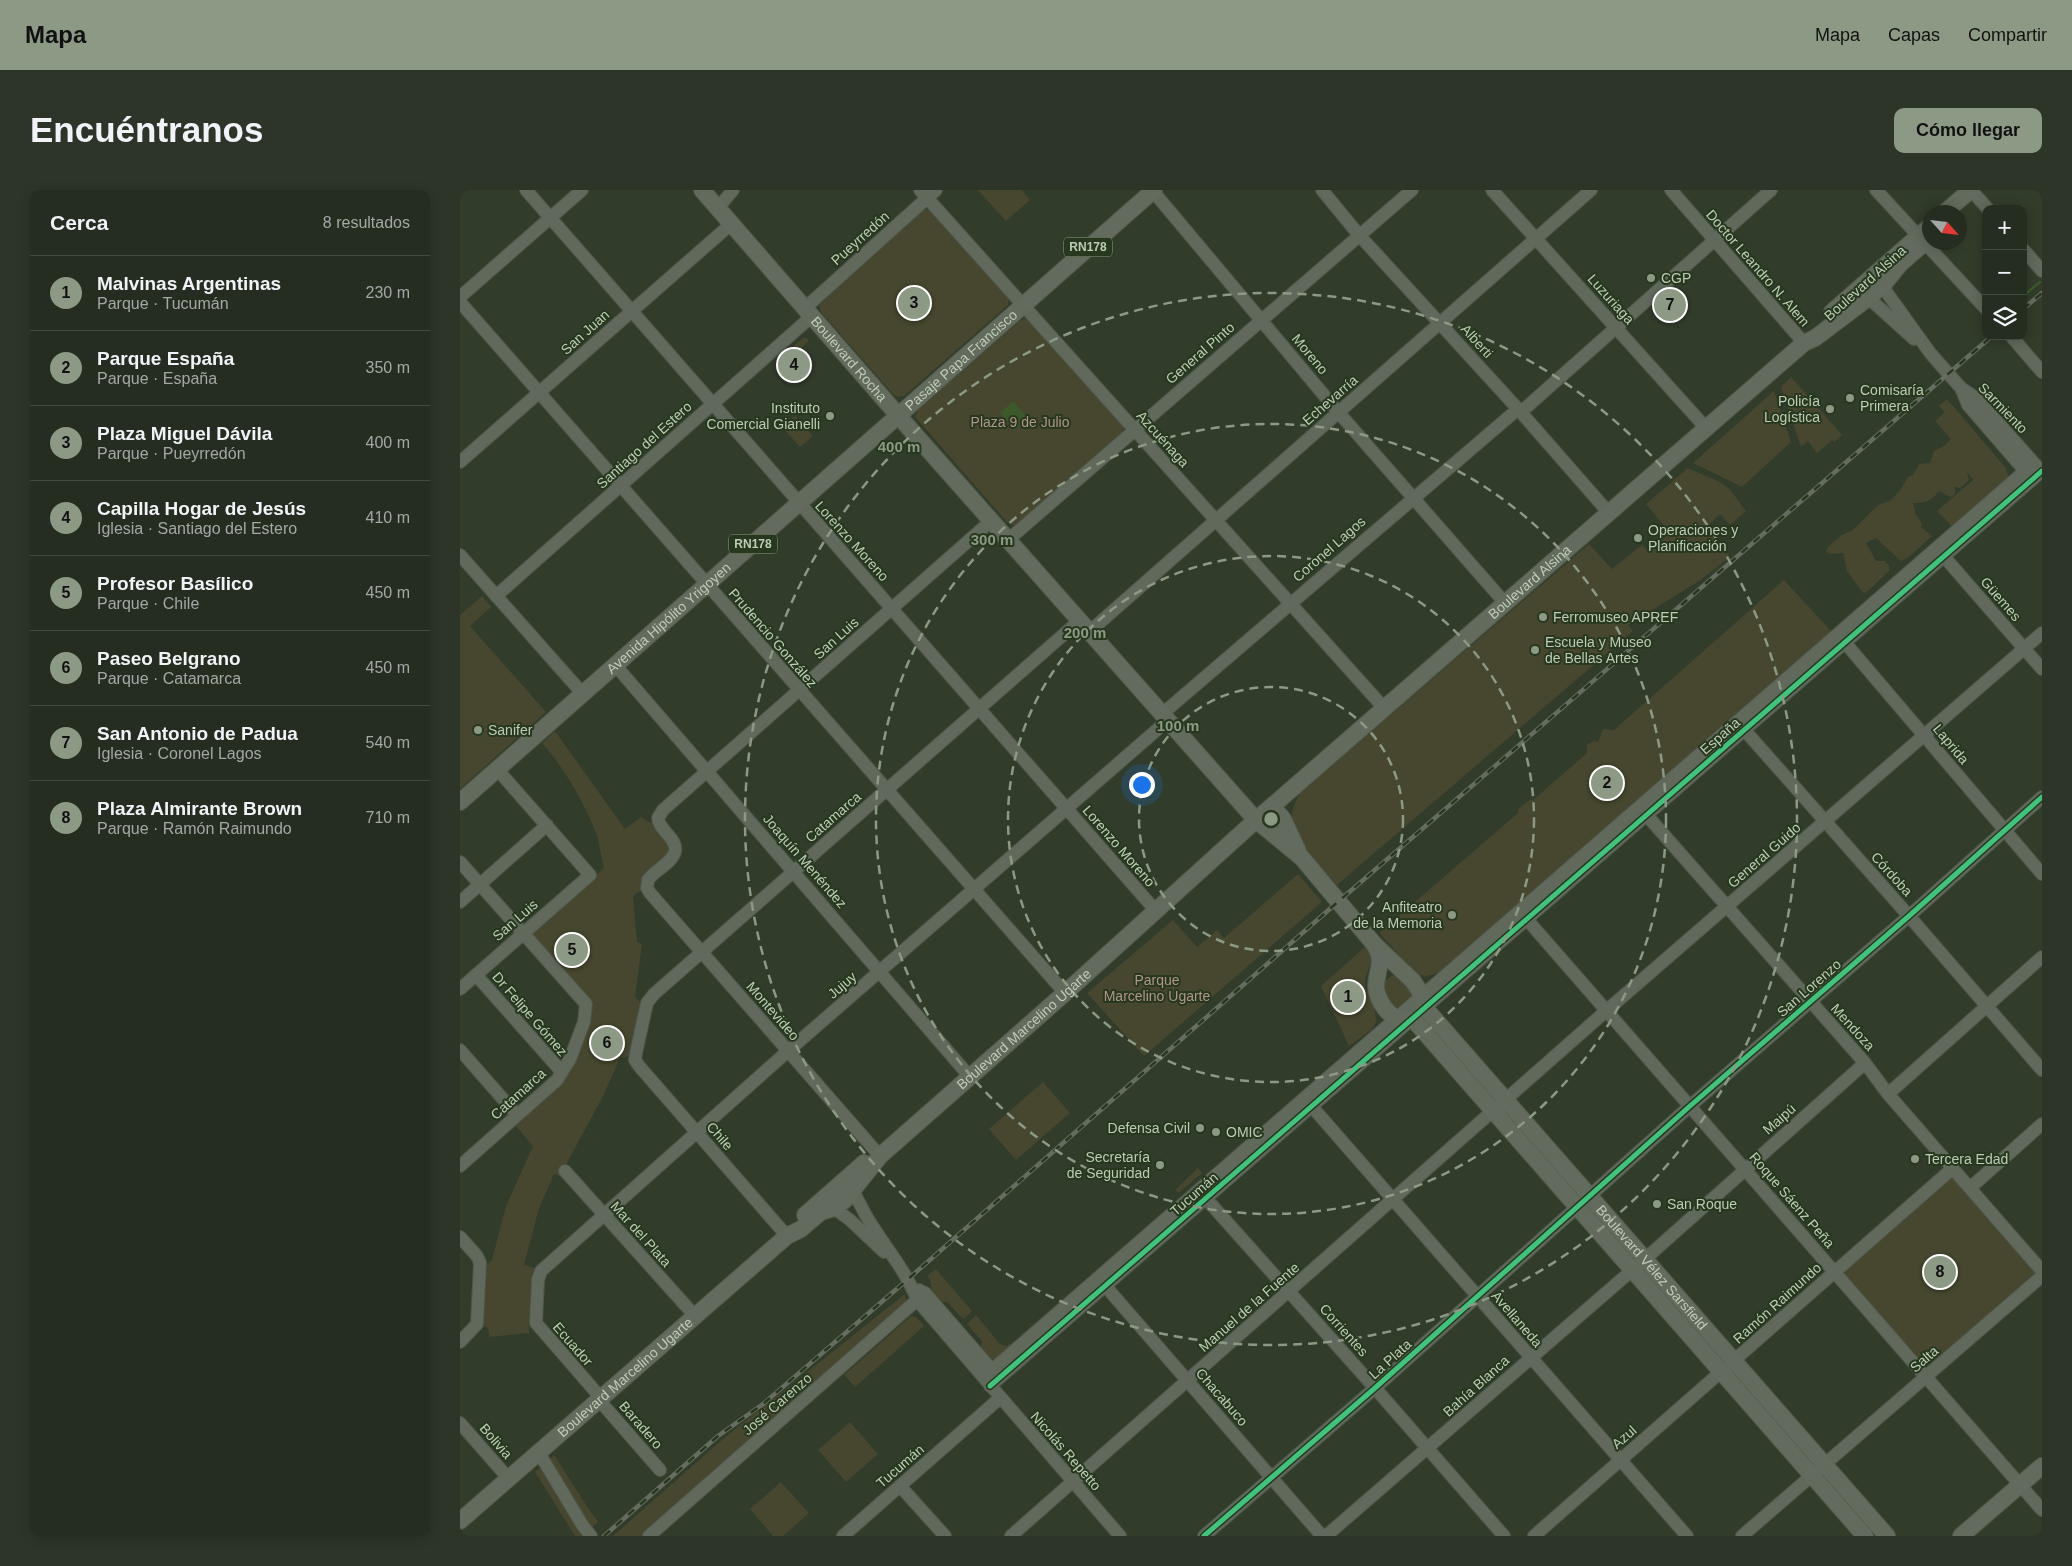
<!DOCTYPE html>
<html lang="es">
<head>
<meta charset="utf-8">
<style>
  :root { --surface:#252d20; --page:#2d3529; --text:#f1f3f6; --muted:#a3a8a5; --line:#42493e; --accent:#8c9a85 }
  body { margin:0; font-family:Helvetica,sans-serif; background:var(--page); color:var(--text) }
  .controls { position:absolute; right:15px; top:15px; display:grid; overflow:hidden; border-radius:10px; box-shadow:0 2px 12px #0003 }
  .controls button { width:45px; height:45px; display:grid; place-items:center; padding:0; border:0; border-bottom:1px solid var(--line); background:var(--surface); color:var(--text); font:25px sans-serif }
  .compass { position:absolute; left:1462px; top:15px; width:45px; height:45px; border-radius:50%; background:var(--surface); box-shadow:0 2px 12px #0003; rotate:117deg }
  .you { position:absolute; left:681px; top:594px; width:18px; height:18px; margin:-12px; border:4px solid #fff; border-radius:50%; background:#1a73e8; box-shadow:0 0 0 8px #1a73e833 }
  .badge { display:grid; place-items:center; width:32px; height:32px; border-radius:50%; background:var(--accent); color:#111; font-size:16px; font-weight:700 }
  .pin { position:absolute; translate:-50% -50%; border:2px solid #fff; box-shadow:0 1px 5px #0006 }
  .list { margin:0; padding:0; list-style:none }
  h2 { display:flex; justify-content:space-between; align-items:center; height:65px; margin:0; padding:0 20px; font-size:21px }
  h2 small { font-size:16px; font-weight:400; color:var(--muted) }
  .list li { display:grid; grid-template-columns:32px 1fr auto; gap:15px; align-items:center; box-sizing:border-box; height:75px; padding:0 20px; border-top:1px solid var(--line) }
  .list b { display:block; font-size:19px; white-space:nowrap }
  .list p { margin:0; font-size:16px; white-space:nowrap; color:var(--muted) }
  .list em { font-size:16px; font-style:normal; color:var(--muted) }
  .icon { flex:none; width:28px; height:28px; fill:none; stroke:currentColor; stroke-width:2; stroke-linecap:round; stroke-linejoin:round }
  .map { position:relative; flex:none; width:1582px; height:1346px; overflow:hidden; border-radius:10px }
  header { display:flex; align-items:center; gap:30px; box-sizing:border-box; height:70px; padding:0 25px; background:var(--accent); color:#111 }
  header strong { font-size:24px }
  nav { display:flex; gap:28px; margin-inline-start:auto; font-size:18px }
  .intro { display:flex; align-items:center; justify-content:space-between; box-sizing:border-box; height:120px; padding:0 30px }
  h1 { margin:0; font-size:35px }
  .button { padding:12px 22px; border-radius:10px; background:var(--accent); color:#111; font-size:18px; font-weight:700 }
  main { display:flex; gap:30px; padding:0 30px }
  aside { flex:1; background:var(--surface); border-radius:10px; box-shadow:0 2px 12px #0003 }
  .map>svg:first-child { display:block }
  .green { fill:#46472e }
  .water { fill:#3c592b }
  .lines { fill:none; stroke-linecap:round; stroke-linejoin:round }
  .stream { stroke:#3c592b; stroke-width:2.5 }
  .minor-casing { stroke:#4e564a; stroke-width:14 }
  .major-casing { stroke:#4e5949; stroke-width:18 }
  .minor { stroke:#60695c; stroke-width:12 }
  .major { stroke:#636b5e; stroke-width:16 }
  .rail-casing { stroke:#646d60; stroke-width:4.5 }
  .rail { stroke:#27381e; stroke-width:2.5; stroke-dasharray:8; stroke-linecap:butt }
  .cycleway-casing { stroke:#27381e; stroke-width:8 }
  .cycleway { stroke:#40c37c; stroke-width:5 }
  .ring { fill:none; stroke:#8c9a85; stroke-width:2.5; stroke-dasharray:9 6 }
  .poi-dot { fill:#8c9a85; stroke:#27381e; stroke-width:2 }
  .labels { text-anchor:middle; dominant-baseline:central; stroke-width:4; stroke-linejoin:round; paint-order:stroke }
  .shield { fill:#27381e; stroke:#90a088; stroke-width:1 }
  .shield-label { font-size:12px; font-weight:bold; fill:#bdccb6 }
  .street-label { font-size:14px; fill:#bdccb6; stroke:#27381e }
  .poi-label { font-size:14px; fill:#bdccb6; stroke:#27381e; text-anchor:start }
  .park-label { font-size:14px; fill:#b29589; stroke:#27381e }
  .centre { fill:#8c9a85; stroke:#27381e; stroke-width:2.5 }
  .ring-label { font-size:15px; text-anchor:middle; font-weight:bold; fill:#8c9a85; stroke:#27381e; stroke-width:4; stroke-linejoin:round; paint-order:stroke }
</style>
</head>
<body>
<header>
<strong>Mapa</strong>
<nav><a>Mapa</a><a>Capas</a><a>Compartir</a></nav>
</header>
<div class="intro"><h1>Encuéntranos</h1><a class="button">Cómo llegar</a></div>
<main>
<aside>
<h2>Cerca<small>8 resultados</small></h2>
<ul class="list">
<li><span class="badge">1</span><div><b>Malvinas Argentinas</b><p>Parque · Tucumán</p></div><em>230 m</em></li>
<li><span class="badge">2</span><div><b>Parque España</b><p>Parque · España</p></div><em>350 m</em></li>
<li><span class="badge">3</span><div><b>Plaza Miguel Dávila</b><p>Parque · Pueyrredón</p></div><em>400 m</em></li>
<li><span class="badge">4</span><div><b>Capilla Hogar de Jesús</b><p>Iglesia · Santiago del Estero</p></div><em>410 m</em></li>
<li><span class="badge">5</span><div><b>Profesor Basílico</b><p>Parque · Chile</p></div><em>450 m</em></li>
<li><span class="badge">6</span><div><b>Paseo Belgrano</b><p>Parque · Catamarca</p></div><em>450 m</em></li>
<li><span class="badge">7</span><div><b>San Antonio de Padua</b><p>Iglesia · Coronel Lagos</p></div><em>540 m</em></li>
<li><span class="badge">8</span><div><b>Plaza Almirante Brown</b><p>Parque · Ramón Raimundo</p></div><em>710 m</em></li>
</ul>
</aside>
<div class="map">
<svg width="1582" height="1346" viewBox="0 0 1582 1346">
  <rect width="100%" height="100%" fill="#313c2b"/>
  <g class="green">
    <path d="M518,0H562L570,10L546,31Z"/>
    <path d="M463,19L470,20L549,107L548,115L444,206L438,207L433,204L361,122L359,115Z"/>
    <path d="M566,128L665,238L662,243L554,336L546,331L455,227L458,220L561,130Z"/>
    <path d="M343,148H347L349,151L323,175L318,169Z"/>
    <path d="M1331,187L1382,245L1374,252L1372,250L1357,263L1348,251L1342,256L1340,254L1321,197Z"/>
    <path d="M1314,201L1331,252L1282,297L1233,273Z"/>
    <path d="M1487,209L1546,278L1549,290L1494,338L1477,321L1513,290L1507,281L1509,290L1500,298L1495,297V304L1491,307L1479,301C1471,311 1466,313 1453,313L1456,325L1462,333L1461,337L1472,346L1449,367L1441,371L1416,348L1406,353L1416,371H1425L1429,376V381L1408,401L1403,403L1387,381L1383,363L1370,364L1366,361L1368,357L1382,345L1393,340L1418,315L1430,311L1441,299L1448,287L1453,285L1459,274L1470,273L1474,261L1484,256L1491,249L1475,231L1485,222L1479,216Z"/>
    <path d="M335,226L353,246L340,257L322,237Z"/>
    <path d="M1228,278C1237,283 1263,291 1269,299C1275,305 1280,314 1286,321L1270,335L1260,324L1245,338L1270,367L1239,391L1168,435L1173,441L877,695C863,679 837,654 832,634C830,623 835,613 840,603L1129,354L1152,379L1182,355L1188,361L1210,343L1186,314Z"/>
    <path d="M1324,390L1372,442L983,782L966,786L957,785L919,743L1058,623L1059,618L1070,610H1073L1127,563V555L1134,551L1138,552L1143,539L1154,540Z"/>
    <path d="M22,406L31,417L10,436L86,522L0,599V425Z"/>
    <path d="M95,541L165,639L181,627L189,632H193L209,654L210,660L183,699L173,706L177,752L182,754L175,807L182,814L170,866L160,868L143,906L100,986L94,984L79,1018L64,1075L74,1078L69,1143L29,1147L28,1138L22,1135L25,1076L32,1070L46,1016L73,956L55,935L100,894L131,818L73,747V743L144,678C141,667 140,654 136,643C125,614 103,576 82,553Z"/>
    <path d="M838,684L862,712L684,866L627,803L713,730L737,757L757,740L764,748Z"/>
    <path d="M907,755L912,769L905,789L906,800L915,818L916,832L912,839L889,856L861,796Z"/>
    <path d="M932,785H941L952,804C949,813 945,817 936,817L929,813L922,796L924,792Z"/>
    <path d="M583,892L610,923L556,970L529,939Z"/>
    <path d="M738,978L742,983L719,1003L715,1000Z"/>
    <path d="M1490,988L1494,989L1574,1080L1575,1083L1469,1176L1461,1173L1386,1087L1385,1081Z"/>
    <path d="M476,1079L512,1121L503,1129L487,1112H480L472,1102L470,1090L467,1086Z"/>
    <path d="M445,1104L446,1110L444,1114L183,1346H153L263,1249Z"/>
    <path d="M516,1125L540,1154L547,1156L550,1154L549,1160L536,1170L531,1169L521,1158L522,1151L507,1134Z"/>
    <path d="M451,1126L456,1127L464,1136L395,1197L384,1185Z"/>
    <path d="M390,1232L418,1264L386,1292L358,1260Z"/>
    <path d="M94,1265L128,1318L138,1332L129,1340L87,1272Z"/>
    <path d="M84,1274L125,1343L122,1346H115L75,1282Z"/>
    <path d="M321,1292L349,1323L323,1346H313L290,1319Z"/>
  </g>
  <path class="water" d="M553,211L568,229L555,240L540,223Z"/>
  <g class="lines">
    <path class="stream" d="M1563,106L1580,92"/>
    <g class="minor-casing">
      <g id="minor">
        <path d="M66,0L696,721"/>
        <path d="M460,0L924,518"/>
        <path d="M692,0L879,223L1045,413"/>
        <path d="M862,0L899,45L1058,219L1149,323"/>
        <path d="M1032,0L1246,238"/>
        <path d="M1211,0L1344,153"/>
        <path d="M1416,0L1526,119"/>
        <path d="M1511,0L1528,19"/>
        <path d="M258,18L273,0"/>
        <path d="M1563,59L1582,81"/>
        <path d="M1417,89L1471,164L1501,198L1516,208L1582,282"/>
        <path d="M1402,102L1454,149"/>
        <path d="M0,107L122,0"/>
        <path d="M0,112L605,803"/>
        <path d="M345,118L476,0"/>
        <path d="M1551,146L1582,182"/>
        <path d="M1501,198L1508,215L1565,281"/>
        <path d="M1061,222L1311,0"/>
        <path d="M0,272L271,34"/>
        <path d="M548,350L952,0"/>
        <path d="M1480,362L1582,479"/>
        <path d="M0,365L123,504"/>
        <path d="M36,406L352,126"/>
        <path d="M629,442L1131,0"/>
        <path d="M1381,448L1582,684"/>
        <path d="M156,476L510,887"/>
        <path d="M702,524L1058,219"/>
        <path d="M1280,535L1449,726L1582,880"/>
        <path d="M1182,620L1405,873L1428,904L1582,1081"/>
        <path d="M0,672L126,814L124,832L110,869L97,890L0,976"/>
        <path d="M0,712L87,635"/>
        <path d="M1063,725L1582,1320"/>
        <path d="M16,785L102,882"/>
        <path d="M0,799L130,685L37,579"/>
        <path d="M0,860L57,925"/>
        <path d="M1428,904L1582,767"/>
        <path d="M847,911L1227,1346"/>
        <path d="M420,966L190,703L187,698L188,690C195,680 211,674 215,662C218,648 199,641 198,628L203,620L531,331"/>
        <path d="M105,981L235,1126"/>
        <path d="M388,995C398,1007 400,1016 408,1029C424,1056 446,1080 457,1110L660,1346"/>
        <path d="M1510,998L1582,934"/>
        <path d="M741,1003L915,1198L1044,1346"/>
        <path d="M370,1011L374,1018L390,1030L424,1062"/>
        <path d="M327,1046L179,876L175,870L176,863L187,813L194,804L619,431"/>
        <path d="M0,1047L17,1066L20,1073L17,1134L0,1152"/>
        <path d="M641,1091L862,1346"/>
        <path d="M459,1100L465,1103L532,1180L531,1189"/>
        <path d="M532,1180L1565,281L1581,282"/>
        <path d="M530,1196L1582,281"/>
        <path d="M141,1208L76,1133L78,1090L81,1081L328,861L707,531"/>
        <path d="M139,1210L200,1280"/>
        <path d="M0,1233L49,1289"/>
        <path d="M79,1263L123,1336L131,1346"/>
        <path d="M440,1296L485,1346"/>
        <path d="M189,1346L465,1103"/>
        <path d="M383,1346L540,1208"/>
        <path d="M551,1346L1146,821L1582,443"/>
        <path d="M744,1346L915,1198L1230,916L1449,726L1582,607"/>
        <path d="M866,1346L1185,1069L1405,873"/>
        <path d="M1074,1346L1493,978"/>
        <path d="M1282,1346L1582,1086"/>
      </g>
    </g>
    <g class="major-casing">
      <g id="major">
        <path id="s1" d="M242,0L450,239L796,630L842,668L914,754L953,791L962,805L965,818L1427,1346"/>
        <path d="M1485,22L1511,0"/>
        <path d="M1372,122L1470,36"/>
        <path id="s2" d="M0,612L694,0"/>
        <path d="M812,616L823,629L838,661"/>
        <path d="M914,754C925,771 917,778 916,796C916,807 926,824 937,828C941,829 948,828 953,829L1405,1346"/>
        <path d="M345,1025L404,973"/>
        <path id="s3" d="M0,1331L327,1046L341,1039L361,1022L374,1018L385,1010L420,966L605,803L796,630L1344,153L1355,148L1408,108L1423,95L1440,74L1470,48"/>
        <path d="M1501,1346L1582,1276"/>
      </g>
    </g>
    <use href="#minor" class="minor"/>
    <use href="#major" class="major"/>
    <g class="rail-casing">
      <g id="rail">
        <path d="M1563,119L1582,103"/>
        <path d="M144,1346L258,1246L303,1214L447,1090L872,717L1532,146"/>
      </g>
    </g>
    <use href="#rail" class="rail"/>
    <g class="cycleway-casing">
      <g id="cycleway">
        <path d="M530,1196L1582,281"/>
        <path d="M744,1346L915,1198L1230,916L1449,726L1582,607"/>
      </g>
    </g>
    <use href="#cycleway" class="cycleway"/>
  </g>
  <g class="ring">
    <circle cx="811" cy="629" r="132"/>
    <circle cx="811" cy="629" r="263"/>
    <circle cx="811" cy="629" r="395"/>
    <circle cx="811" cy="629" r="526"/>
  </g>
  <g class="poi-dot">
    <circle cx="1191" cy="88" r="5"/>
    <circle cx="1390" cy="208" r="5"/>
    <circle cx="1370" cy="219" r="5"/>
    <circle cx="370" cy="226" r="5"/>
    <circle cx="1178" cy="348" r="5"/>
    <circle cx="1083" cy="427" r="5"/>
    <circle cx="1075" cy="460" r="5"/>
    <circle cx="18" cy="540" r="5"/>
    <circle cx="992" cy="725" r="5"/>
    <circle cx="740" cy="938" r="5"/>
    <circle cx="756" cy="942" r="5"/>
    <circle cx="1455" cy="969" r="5"/>
    <circle cx="700" cy="975" r="5"/>
    <circle cx="1197" cy="1014" r="5"/>
  </g>
  <g class="labels">
    <g class="shield">
      <rect x="604" y="47.5" width="48" height="19" rx="4"/>
      <rect x="269" y="344.5" width="48" height="19" rx="4"/>
    </g>
    <g class="shield-label">
      <text x="628" y="57">RN178</text>
      <text x="293" y="354">RN178</text>
    </g>
    <g class="street-label">
      <text transform="translate(400 48) rotate(-42)">Pueyrredón</text>
      <text transform="translate(1298 78) rotate(49)">Doctor Leandro N. Alem</text>
      <text transform="translate(1405 93) rotate(-42)">Boulevard Alsina</text>
      <text transform="translate(1151 109) rotate(48)">Luzuriaga</text>
      <text transform="translate(125 142) rotate(-42)">San Juan</text>
      <text transform="translate(1017 151) rotate(48)">Alberti</text>
      <text transform="translate(740 163) rotate(-41)">General Pinto</text>
      <text transform="translate(850 164) rotate(50)">Moreno</text>
      <text stroke="none"><textPath href="#s1" startOffset="224">Boulevard Rocha</textPath></text>
      <text stroke="none"><textPath href="#s2" startOffset="668">Pasaje Papa Francisco</textPath></text>
      <text transform="translate(870 210) rotate(-41)">Echevarría</text>
      <text transform="translate(1543 218) rotate(46)">Sarmiento</text>
      <text transform="translate(703 249) rotate(48)">Azcuénaga</text>
      <text transform="translate(184 255) rotate(-42)">Santiago del Estero</text>
      <text transform="translate(392 351) rotate(48)">Lorenzo Moreno</text>
      <text transform="translate(869 359) rotate(-41)">Coronel Lagos</text>
      <text stroke="none"><textPath href="#s3" startOffset="1426">Boulevard Alsina</textPath></text>
      <text transform="translate(1541 409) rotate(49)">Güemes</text>
      <text stroke="none"><textPath href="#s2" startOffset="278">Avenida Hipólito Yrigoyen</textPath></text>
      <text transform="translate(313 448) rotate(49)">Prudencio González</text>
      <text transform="translate(376 448) rotate(-42)">San Luis</text>
      <text transform="translate(1260 546) rotate(-41)">España</text>
      <text transform="translate(1491 554) rotate(50)">Laprida</text>
      <text transform="translate(373 627) rotate(-41)">Catamarca</text>
      <text transform="translate(659 656) rotate(49)">Lorenzo Moreno</text>
      <text transform="translate(1304 665) rotate(-41)">General Guido</text>
      <text transform="translate(345 671) rotate(49)">Joaquín Menéndez</text>
      <text transform="translate(1432 684) rotate(48)">Córdoba</text>
      <text transform="translate(55 730) rotate(-41)">San Luis</text>
      <text transform="translate(382 795) rotate(-41)">Jujuy</text>
      <text transform="translate(1349 798) rotate(-41)">San Lorenzo</text>
      <text transform="translate(313 821) rotate(49)">Montevideo</text>
      <text transform="translate(70 824) rotate(49)">Dr Felipe Gómez</text>
      <text transform="translate(1393 837) rotate(48)">Mendoza</text>
      <text stroke="none"><textPath href="#s3" startOffset="751">Boulevard Marcelino Ugarte</textPath></text>
      <text transform="translate(58 904) rotate(-42)">Catamarca</text>
      <text transform="translate(1319 929) rotate(-41)">Maipú</text>
      <text transform="translate(260 946) rotate(49)">Chile</text>
      <text transform="translate(734 1004) rotate(-41)">Tucumán</text>
      <text transform="translate(1332 1010) rotate(49)">Roque Sáenz Peña</text>
      <text transform="translate(181 1044) rotate(48)">Mar del Plata</text>
      <text stroke="none"><textPath href="#s1" startOffset="1439">Boulevard Vélez Sarsfield</textPath></text>
      <text transform="translate(1317 1113) rotate(-42)">Ramón Raimundo</text>
      <text transform="translate(789 1117) rotate(-41)">Manuel de la Fuente</text>
      <text transform="translate(1057 1129) rotate(49)">Avellaneda</text>
      <text transform="translate(884 1140) rotate(48)">Corrientes</text>
      <text transform="translate(113 1154) rotate(49)">Ecuador</text>
      <text transform="translate(930 1169) rotate(-42)">La Plata</text>
      <text transform="translate(1464 1169) rotate(-41)">Salta</text>
      <text stroke="none"><textPath href="#s3" startOffset="219">Boulevard Marcelino Ugarte</textPath></text>
      <text transform="translate(1016 1196) rotate(-42)">Bahía Blanca</text>
      <text transform="translate(762 1207) rotate(49)">Chacabuco</text>
      <text transform="translate(317 1214) rotate(-41)">José Carenzo</text>
      <text transform="translate(181 1235) rotate(49)">Baradero</text>
      <text transform="translate(1164 1247) rotate(-41)">Azul</text>
      <text transform="translate(36 1251) rotate(49)">Bolivia</text>
      <text transform="translate(606 1261) rotate(49)">Nicolás Repetto</text>
      <text transform="translate(440 1276) rotate(-41)">Tucumán</text>
    </g>
    <g class="poi-label">
      <text x="1201" y="88">CGP</text>
      <text x="1400" y="200">Comisaría<tspan x="1400" dy="16">Primera</tspan></text>
      <text x="1360" y="211" text-anchor="end">Policía<tspan x="1360" dy="16">Logística</tspan></text>
      <text x="360" y="218" text-anchor="end">Instituto<tspan x="360" dy="16">Comercial Gianelli</tspan></text>
      <text x="1188" y="340">Operaciones y<tspan x="1188" dy="16">Planificación</tspan></text>
      <text x="1093" y="427">Ferromuseo APREF</text>
      <text x="1085" y="452">Escuela y Museo<tspan x="1085" dy="16">de Bellas Artes</tspan></text>
      <text x="28" y="540">Sanifer</text>
      <text x="982" y="717" text-anchor="end">Anfiteatro<tspan x="982" dy="16">de la Memoria</tspan></text>
      <text x="730" y="938" text-anchor="end">Defensa Civil</text>
      <text x="766" y="942">OMIC</text>
      <text x="690" y="967" text-anchor="end">Secretaría<tspan x="690" dy="16">de Seguridad</tspan></text>
      <text x="1465" y="969">Tercera Edad</text>
      <text x="1207" y="1014">San Roque</text>
    </g>
    <g class="park-label">
      <text x="560" y="232">Plaza 9 de Julio</text>
      <text x="697" y="790">Parque<tspan x="697" dy="16">Marcelino Ugarte</tspan></text>
    </g>
  </g>
  <circle cx="811" cy="629" r="8" class="centre"/>
  <g class="ring-label">
    <text x="439" y="262">400 m</text>
    <text x="532" y="355">300 m</text>
    <text x="625" y="448">200 m</text>
    <text x="718" y="541">100 m</text>
  </g>
</svg>
<div class="controls">
<button>+</button>
<button>−</button>
<button><svg class="icon" aria-label="layers" viewBox="0 0 24 24"><path d="M12 4l9 5-9 5-9-5zM3 14l9 5 9-5"/></svg></button>
</div>
<svg class="compass" viewBox="-18 -18 36 36"><path d="M0-13l5 13h-10z" fill="#e53935"/><path d="M0 13l5-13h-10z" fill="#a3a8a5"/></svg>
<div class="you"></div>
<div class="pin badge" style="left:888px;top:807px">1</div>
<div class="pin badge" style="left:1147px;top:593px">2</div>
<div class="pin badge" style="left:454px;top:113px">3</div>
<div class="pin badge" style="left:334px;top:175px">4</div>
<div class="pin badge" style="left:112px;top:760px">5</div>
<div class="pin badge" style="left:147px;top:853px">6</div>
<div class="pin badge" style="left:1210px;top:115px">7</div>
<div class="pin badge" style="left:1480px;top:1082px">8</div>
</div>
</main>
</body>
</html>
